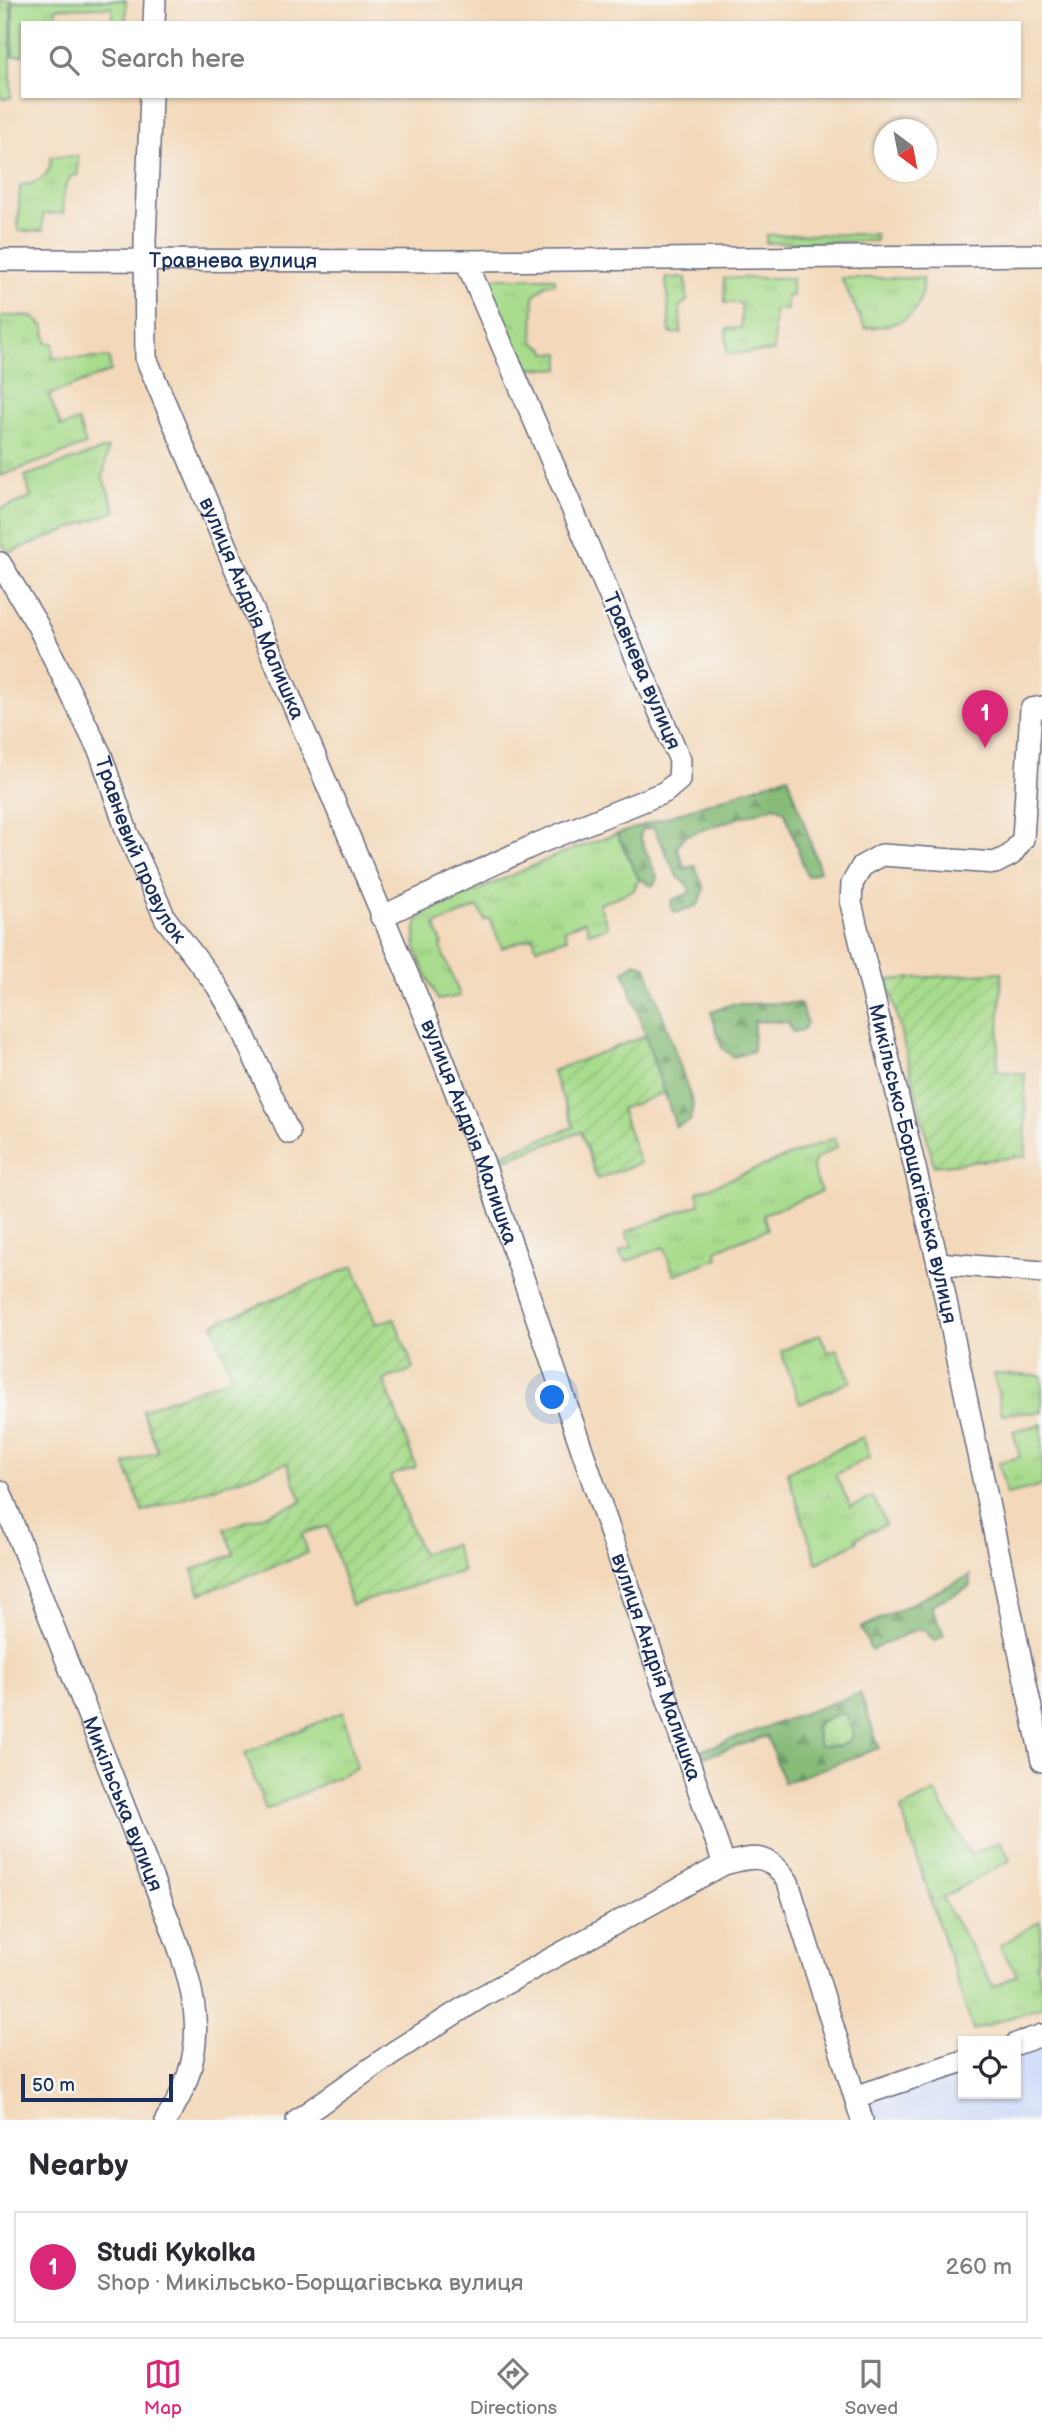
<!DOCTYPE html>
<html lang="en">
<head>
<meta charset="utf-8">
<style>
  :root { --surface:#fff; --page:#f2f2f3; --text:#2b2b33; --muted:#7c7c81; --line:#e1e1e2; --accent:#db2777 }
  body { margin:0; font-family:"Balsamiq Sans",sans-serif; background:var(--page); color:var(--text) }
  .controls { position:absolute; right:21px; bottom:21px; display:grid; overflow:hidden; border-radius:0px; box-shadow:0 2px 5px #0004 }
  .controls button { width:63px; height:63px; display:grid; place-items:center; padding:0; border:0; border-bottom:2px solid var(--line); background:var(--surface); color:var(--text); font:35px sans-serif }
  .compass { position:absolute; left:874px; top:119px; width:63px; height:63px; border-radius:50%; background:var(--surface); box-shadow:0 2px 5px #0004; rotate:148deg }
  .scale { position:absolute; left:21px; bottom:18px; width:152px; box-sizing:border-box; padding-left:7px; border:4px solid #1b2f5e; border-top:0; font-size:19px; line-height:24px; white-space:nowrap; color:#1b2f5e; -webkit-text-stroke:5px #f6f6f2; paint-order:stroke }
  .you { position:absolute; left:553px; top:1398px; width:24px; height:24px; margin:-18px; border:5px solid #fff; border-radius:50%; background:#1a73e8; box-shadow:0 0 0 10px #1a73e833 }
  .badge { display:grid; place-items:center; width:46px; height:46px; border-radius:50%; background:var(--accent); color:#fff; font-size:23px; font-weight:700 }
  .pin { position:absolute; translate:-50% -58px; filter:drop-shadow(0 2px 4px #0008) }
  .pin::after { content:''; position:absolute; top:37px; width:24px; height:21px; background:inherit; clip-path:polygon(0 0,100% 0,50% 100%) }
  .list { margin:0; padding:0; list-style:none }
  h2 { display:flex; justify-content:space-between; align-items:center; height:91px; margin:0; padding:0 28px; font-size:30px }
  h2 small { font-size:23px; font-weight:400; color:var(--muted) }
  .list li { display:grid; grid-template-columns:46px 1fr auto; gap:21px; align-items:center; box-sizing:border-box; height:112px; margin:0 14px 14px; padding:0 14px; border:2px solid var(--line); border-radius:0px }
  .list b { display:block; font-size:26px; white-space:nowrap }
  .list p { margin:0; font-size:23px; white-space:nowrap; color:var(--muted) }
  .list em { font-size:23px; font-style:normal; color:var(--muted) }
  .icon { flex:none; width:38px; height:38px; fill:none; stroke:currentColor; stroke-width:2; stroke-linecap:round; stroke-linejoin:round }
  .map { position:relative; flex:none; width:1042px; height:2120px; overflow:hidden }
  .search { position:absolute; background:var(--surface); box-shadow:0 2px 5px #0004; left:21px; right:21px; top:21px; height:77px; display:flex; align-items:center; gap:18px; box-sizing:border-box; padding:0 24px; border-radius:0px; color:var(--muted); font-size:26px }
  .sheet { height:217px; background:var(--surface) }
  nav { display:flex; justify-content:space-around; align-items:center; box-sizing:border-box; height:98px; border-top:2px solid var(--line); background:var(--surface); font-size:19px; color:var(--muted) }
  nav a { display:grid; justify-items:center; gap:4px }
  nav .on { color:var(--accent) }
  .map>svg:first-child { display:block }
  .built { fill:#cfdafa }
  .grass { fill:url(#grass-tufts); stroke:#628675; stroke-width:2 }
  .forest { fill:url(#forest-firs); stroke:#50766b; stroke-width:2; fill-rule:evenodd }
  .garden { fill:url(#garden-furrows); stroke:#628675; stroke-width:2 }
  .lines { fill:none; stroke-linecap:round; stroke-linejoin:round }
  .street-casing { stroke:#676a7e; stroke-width:24 }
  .street { stroke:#fff; stroke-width:21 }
  .labels { text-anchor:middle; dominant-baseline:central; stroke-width:5; stroke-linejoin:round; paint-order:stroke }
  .street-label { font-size:21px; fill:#1b2f5e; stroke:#f6f6f2 }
</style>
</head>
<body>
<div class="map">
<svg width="1042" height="2120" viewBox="0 0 1042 2120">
  <defs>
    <pattern id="grass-tufts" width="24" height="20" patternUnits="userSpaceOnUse" patternTransform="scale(1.75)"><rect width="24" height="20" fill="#a8dc8c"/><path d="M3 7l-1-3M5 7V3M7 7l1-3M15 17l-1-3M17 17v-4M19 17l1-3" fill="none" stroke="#90bd7b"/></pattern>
    <pattern id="forest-firs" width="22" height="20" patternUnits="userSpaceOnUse" patternTransform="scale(1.75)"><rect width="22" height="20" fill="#86bc78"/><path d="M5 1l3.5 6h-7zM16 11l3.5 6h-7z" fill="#6d9966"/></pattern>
    <pattern id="garden-furrows" width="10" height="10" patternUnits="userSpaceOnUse" patternTransform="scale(1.75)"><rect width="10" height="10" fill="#a8dc8c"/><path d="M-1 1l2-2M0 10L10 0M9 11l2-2" fill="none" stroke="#90bd7b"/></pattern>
  </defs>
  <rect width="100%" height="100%" fill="#f6f6f2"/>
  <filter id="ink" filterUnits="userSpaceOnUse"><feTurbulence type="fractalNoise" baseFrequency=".0143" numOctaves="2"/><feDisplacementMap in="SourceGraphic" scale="14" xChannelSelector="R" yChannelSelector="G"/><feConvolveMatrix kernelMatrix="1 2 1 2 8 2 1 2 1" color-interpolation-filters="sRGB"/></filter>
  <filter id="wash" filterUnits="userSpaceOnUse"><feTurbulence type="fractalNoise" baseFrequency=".00686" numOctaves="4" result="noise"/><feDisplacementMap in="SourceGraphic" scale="28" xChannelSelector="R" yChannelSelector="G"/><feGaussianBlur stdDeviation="1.57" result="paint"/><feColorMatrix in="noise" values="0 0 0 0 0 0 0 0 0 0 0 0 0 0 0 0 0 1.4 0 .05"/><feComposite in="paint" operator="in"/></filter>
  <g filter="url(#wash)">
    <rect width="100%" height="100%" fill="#f3d9ba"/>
    <path class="built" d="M1042,2043V2120H871L865,2101L963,2069V2094H1016V2051Z"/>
    <g class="grass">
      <rect x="0" y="0" width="11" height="98"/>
      <path d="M32,0H126V23H112V7L56,8V23H23V55L13,56V2Z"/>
      <path d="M78,156V175L71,176C63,189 61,198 64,213L43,214V231H18L20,185C39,184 51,176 51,157Z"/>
      <path d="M876,234V241L766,243V235Z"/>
      <path d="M487,278H555V283L547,284L534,295L533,339L537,345L545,348L546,353H560V369L525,368Z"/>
      <path d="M666,278H686L687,301L680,306L681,333H670Z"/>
      <path d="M724,278H792V296H787V310H774V351L727,354L726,329L741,328V303H725Z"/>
      <path d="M841,278H923C923,319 902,325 865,328Z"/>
      <path d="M0,316H32L45,327L46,343H53V358H109L111,371L49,395L61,427L78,421L86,445L0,476Z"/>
      <path d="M108,448L103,479L116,511L8,553L0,540V509L31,498L25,476Z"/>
      <path d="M617,834L639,879L634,890L599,904L608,927L589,933L585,921L564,930L567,938L536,948L533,937L502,948L490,919L485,920L478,907L435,925L442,944L440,946L460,996L438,1000C427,974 403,940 422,915L560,854Z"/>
      <path d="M834,1138L837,1147L814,1160L813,1171L821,1192L763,1214L768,1229L716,1250L718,1258L674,1275L664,1247L625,1262L619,1252L632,1247L626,1232L700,1204L697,1192Z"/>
      <path d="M820,1334L828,1353L837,1349L851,1381L800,1404L781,1351Z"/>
      <path d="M994,1374L1042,1376V1412L1002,1414Z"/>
      <path d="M1042,1424V1486L1006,1494L999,1462L1020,1457L1013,1431Z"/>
      <path d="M863,1437L870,1457L835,1475L851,1507L873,1497L886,1524L856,1538L857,1542L817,1563L787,1472Z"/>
      <path d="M343,1712L357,1768L266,1810L245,1753Z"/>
      <path d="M837,1714H846L853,1733L851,1739L841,1746H819L816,1731L818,1723Z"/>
      <path d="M935,1792L970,1855L1001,1841L1010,1860L942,1898L994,1987L1017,1975L1000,1946L1040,1921C1042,1936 1042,1953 1036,1965L1042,1986V2007L973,2030L901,1809Z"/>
    </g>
    <g class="forest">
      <path d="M788,776L820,871L807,876L785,812L775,806L684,836L677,848L685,868L695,866L704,889L698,905L676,913L671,908L672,900L690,893L687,884L677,876L653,827L642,830L640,837L658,879L652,886L639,879L617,834Z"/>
      <path d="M635,963L646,966L693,1104L690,1121L676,1127L624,971Z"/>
      <path d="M800,1003L807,1023L803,1030L792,1032L788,1022L754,1021L753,1051L734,1057L722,1048L711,1012L732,1004Z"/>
      <path d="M970,1575V1587L931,1605L944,1635L934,1641L925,1630H915L871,1650L861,1628Z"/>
      <path d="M860,1693L879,1748L784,1783L767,1736L704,1757L702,1750ZM837,1714H846L853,1733L851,1739L840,1746H819L816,1731L818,1723Z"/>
    </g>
    <g class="garden">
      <path d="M1002,972L997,1071L1025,1074L1026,1156L934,1166L888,980Z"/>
      <path d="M645,1036L664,1093L621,1109L640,1163L597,1179L581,1132L503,1160L501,1154L574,1127L552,1071Z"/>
      <path d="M354,1266L376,1324L394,1318L414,1369L384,1380L416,1467L390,1476L422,1554L454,1544L463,1571L351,1605L328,1526L302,1534L308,1553L200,1594L192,1570L234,1554L224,1529L302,1502L287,1463L143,1512L125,1464L158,1451L142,1410L232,1377L213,1324Z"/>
    </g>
  </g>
  <g filter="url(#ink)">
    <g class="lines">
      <g class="street-casing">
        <g id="street">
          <path d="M154,23L155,0"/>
          <path id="s1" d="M151,96L145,240L146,358L435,1039L483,1161L724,1864"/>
          <path id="s2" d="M0,260L466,261L1042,255"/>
          <path id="s3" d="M0,563L38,626L101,755L127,832L165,918L217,986L236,1018L289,1133"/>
          <path id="s4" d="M1042,707L1031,709L1023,839L1011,855L995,863L882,855L862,866L852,884L851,903L938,1263L1042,1761"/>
          <path d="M381,917L539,843L665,792L679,780L680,760L466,261"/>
          <path d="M938,1263L1042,1272"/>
          <path id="s5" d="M0,1491L171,1926C198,1998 211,2053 166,2120"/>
          <path d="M1016,2044L1042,2035"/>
          <path d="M855,2097L963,2061"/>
          <path d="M297,2120L394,2052L481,1997L724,1864C755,1856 768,1852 788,1882L862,2120"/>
        </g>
      </g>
      <use href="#street" class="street"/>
    </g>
  </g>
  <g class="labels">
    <g class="street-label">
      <text stroke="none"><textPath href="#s2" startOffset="233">Травнева вулиця</textPath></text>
      <text stroke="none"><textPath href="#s1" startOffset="534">вулиця Андрія Малишка</textPath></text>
      <text transform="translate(642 671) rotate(67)">Травнева вулиця</text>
      <text stroke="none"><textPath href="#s3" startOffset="320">Травневий провулок</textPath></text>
      <text stroke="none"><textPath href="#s1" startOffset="1101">вулиця Андрія Малишка</textPath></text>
      <text stroke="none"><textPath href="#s4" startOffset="623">Микільсько-Борщагівська вулиця</textPath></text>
      <text stroke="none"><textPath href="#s1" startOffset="1668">вулиця Андрія Малишка</textPath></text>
      <text stroke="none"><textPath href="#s5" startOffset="336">Микільська вулиця</textPath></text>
    </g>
  </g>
</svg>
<div class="controls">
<button><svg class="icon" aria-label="locate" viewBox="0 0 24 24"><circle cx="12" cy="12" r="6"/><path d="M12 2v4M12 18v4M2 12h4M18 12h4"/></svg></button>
</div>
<svg class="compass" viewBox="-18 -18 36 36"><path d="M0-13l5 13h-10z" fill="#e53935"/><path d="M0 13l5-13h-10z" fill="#7c7c81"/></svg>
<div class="scale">50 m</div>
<div class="you"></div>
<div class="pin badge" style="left:985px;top:748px">1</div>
<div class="search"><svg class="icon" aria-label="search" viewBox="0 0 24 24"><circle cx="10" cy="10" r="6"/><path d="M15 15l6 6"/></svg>Search here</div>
</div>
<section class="sheet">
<h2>Nearby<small></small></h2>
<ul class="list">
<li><span class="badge">1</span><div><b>Studi Kykolka</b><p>Shop · Микільсько-Борщагівська вулиця</p></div><em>260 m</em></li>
</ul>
</section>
<nav>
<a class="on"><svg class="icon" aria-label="map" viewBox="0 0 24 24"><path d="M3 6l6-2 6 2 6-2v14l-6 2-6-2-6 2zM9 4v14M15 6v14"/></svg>Map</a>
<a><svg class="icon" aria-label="directions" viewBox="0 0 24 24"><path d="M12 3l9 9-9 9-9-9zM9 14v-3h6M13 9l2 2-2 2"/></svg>Directions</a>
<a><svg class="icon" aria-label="saved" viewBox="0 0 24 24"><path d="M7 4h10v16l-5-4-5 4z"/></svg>Saved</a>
</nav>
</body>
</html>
